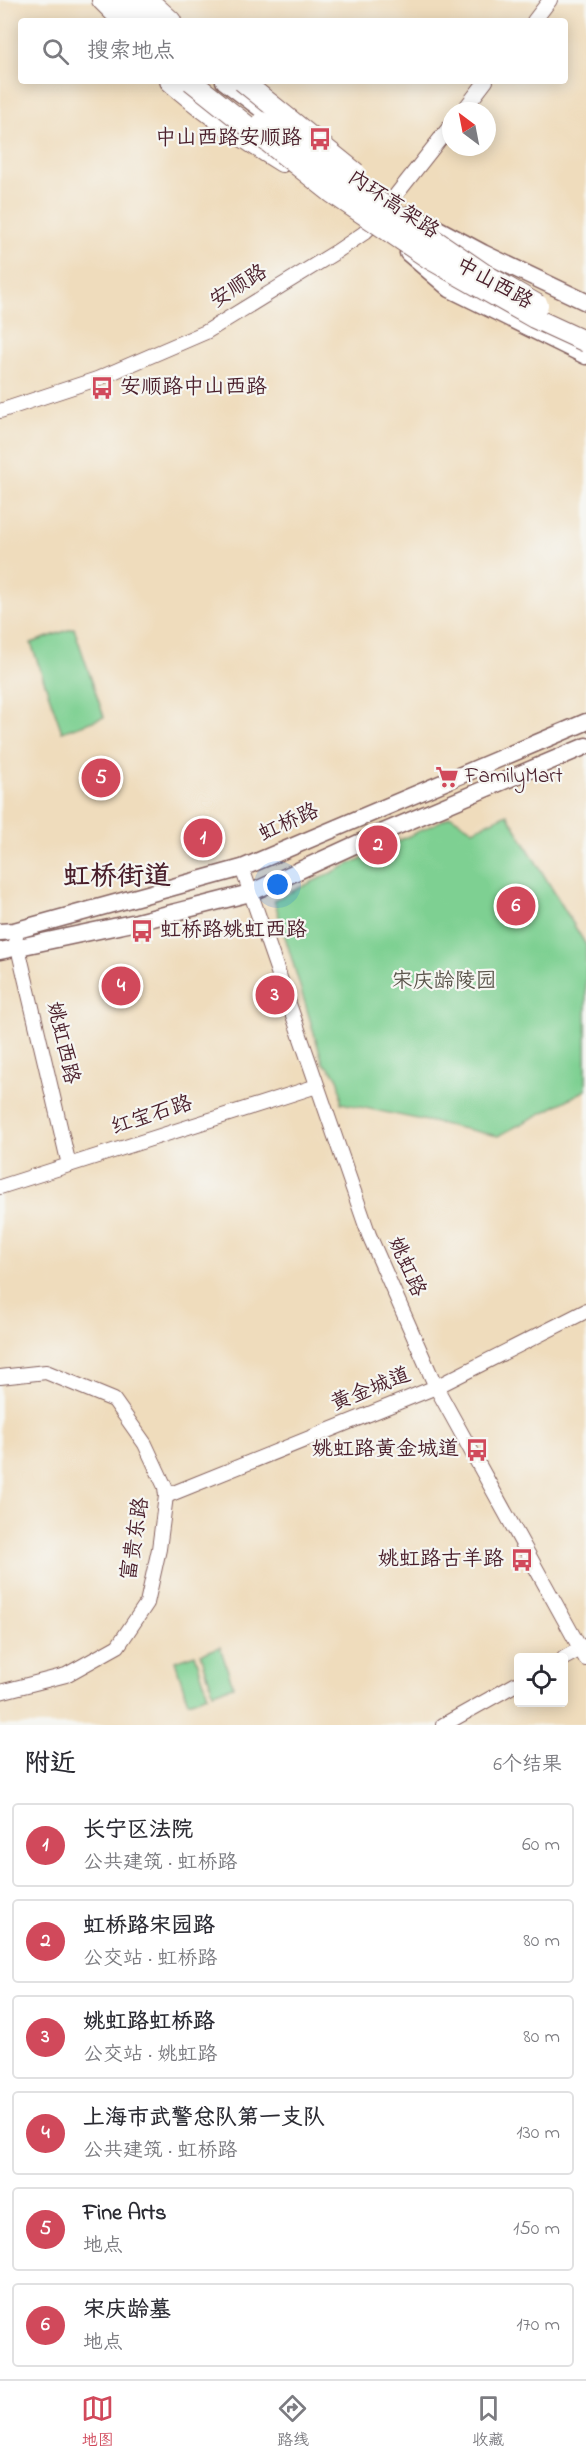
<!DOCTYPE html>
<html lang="zh">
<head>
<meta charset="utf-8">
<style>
  :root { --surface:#fff; --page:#f2f2f3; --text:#2b2b33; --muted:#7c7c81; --line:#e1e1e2; --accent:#d1495b }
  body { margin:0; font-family:"Indie Flower","LXGW WenKai TC",sans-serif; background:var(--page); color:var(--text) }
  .controls { position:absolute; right:18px; bottom:18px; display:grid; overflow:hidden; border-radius:6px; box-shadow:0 3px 15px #0003 }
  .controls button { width:54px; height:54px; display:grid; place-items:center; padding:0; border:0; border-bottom:2px solid var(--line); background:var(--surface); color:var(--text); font:30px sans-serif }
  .compass { position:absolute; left:442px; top:102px; width:54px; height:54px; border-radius:50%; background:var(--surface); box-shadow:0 3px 15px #0003; rotate:328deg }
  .you { position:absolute; left:278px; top:885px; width:21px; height:21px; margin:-15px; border:4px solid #fff; border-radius:50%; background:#1a73e8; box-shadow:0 0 0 9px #1a73e833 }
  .badge { display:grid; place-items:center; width:39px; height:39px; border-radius:50%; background:var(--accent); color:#fff; font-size:20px; font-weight:700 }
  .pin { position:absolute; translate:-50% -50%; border:3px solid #fff; box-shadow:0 2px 6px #0006 }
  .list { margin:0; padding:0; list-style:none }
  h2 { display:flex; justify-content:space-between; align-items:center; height:78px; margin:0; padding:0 24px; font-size:26px }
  h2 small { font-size:20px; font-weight:400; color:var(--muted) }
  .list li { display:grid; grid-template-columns:39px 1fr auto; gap:18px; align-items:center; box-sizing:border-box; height:84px; margin:0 12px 12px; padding:0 12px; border:2px solid var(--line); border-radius:6px }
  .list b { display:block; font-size:22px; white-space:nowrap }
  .list p { margin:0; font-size:20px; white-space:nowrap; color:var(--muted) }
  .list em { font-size:20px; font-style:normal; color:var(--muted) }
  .icon { flex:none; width:33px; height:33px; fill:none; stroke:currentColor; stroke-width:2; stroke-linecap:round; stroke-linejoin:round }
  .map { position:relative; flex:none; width:586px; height:1725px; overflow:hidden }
  .search { position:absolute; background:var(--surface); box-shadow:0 3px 15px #0003; left:18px; right:18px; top:18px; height:66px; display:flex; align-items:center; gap:15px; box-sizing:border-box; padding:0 21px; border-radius:6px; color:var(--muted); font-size:22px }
  .sheet { height:654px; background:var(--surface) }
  nav { display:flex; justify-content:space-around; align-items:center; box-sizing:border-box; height:84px; border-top:2px solid var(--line); background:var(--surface); font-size:16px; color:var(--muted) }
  nav a { display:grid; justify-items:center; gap:3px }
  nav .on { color:var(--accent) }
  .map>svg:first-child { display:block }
  .green { fill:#7ed092; stroke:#64785e; stroke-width:1.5 }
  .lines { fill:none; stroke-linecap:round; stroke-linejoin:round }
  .minor-casing { stroke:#84615e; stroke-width:16 }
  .major-casing { stroke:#84615e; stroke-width:19 }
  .highway-casing { stroke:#84615e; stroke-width:22 }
  .minor { stroke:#fff; stroke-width:14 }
  .major { stroke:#fff; stroke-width:16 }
  .highway { stroke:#fff; stroke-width:20 }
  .highway-bridge-casing { stroke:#84615e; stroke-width:22; stroke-linecap:butt }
  .highway-bridge { stroke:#fff; stroke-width:20 }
  .labels { text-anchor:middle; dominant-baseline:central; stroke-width:4.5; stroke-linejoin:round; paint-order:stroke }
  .poi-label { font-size:21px; fill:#4a1f2b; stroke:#f6f6f2; text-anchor:end }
  .street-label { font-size:21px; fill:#4a1f2b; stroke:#f6f6f2 }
  .park-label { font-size:21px; fill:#5a544a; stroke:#f6f6f2 }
  .district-label { font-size:27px; font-weight:bold; fill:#4a1f2b; stroke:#f6f6f2 }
</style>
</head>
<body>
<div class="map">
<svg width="586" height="1725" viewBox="0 0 586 1725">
  <rect width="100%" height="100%" fill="#f6f6f2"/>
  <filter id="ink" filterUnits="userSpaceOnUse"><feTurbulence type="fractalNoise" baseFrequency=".0167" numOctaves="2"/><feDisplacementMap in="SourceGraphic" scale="12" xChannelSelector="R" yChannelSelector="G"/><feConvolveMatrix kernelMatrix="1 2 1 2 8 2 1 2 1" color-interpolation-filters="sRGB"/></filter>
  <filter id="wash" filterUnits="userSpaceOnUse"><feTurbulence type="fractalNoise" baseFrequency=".008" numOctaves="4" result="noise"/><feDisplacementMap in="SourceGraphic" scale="24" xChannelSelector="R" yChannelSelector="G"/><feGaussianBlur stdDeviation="1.35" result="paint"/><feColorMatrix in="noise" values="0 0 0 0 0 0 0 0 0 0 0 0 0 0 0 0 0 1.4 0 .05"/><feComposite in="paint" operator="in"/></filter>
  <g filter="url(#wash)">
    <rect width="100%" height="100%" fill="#efdcbc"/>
    <g class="green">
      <path d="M74,628L104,717L62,732L31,643Z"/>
      <path d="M507,814L586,945V1090L498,1136L341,1103C341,1082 340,1076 323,1063L274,900L451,816L473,830Z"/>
      <path d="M220,1647L233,1686L213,1692L201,1654Z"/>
      <path d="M195,1654L208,1695L188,1702L175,1661Z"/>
    </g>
  </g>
  <g filter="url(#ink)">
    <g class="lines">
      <g class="minor-casing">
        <g id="minor">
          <path d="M534,21L550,0"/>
          <path d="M463,111L486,81"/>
          <path d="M0,411L97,379L206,332L336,252L364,233L374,223L451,125"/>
          <path d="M242,868L369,1235L436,1387L586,1659"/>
          <path d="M16,939L69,1165"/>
          <path d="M0,1187L317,1086"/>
          <path d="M0,1377L46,1372L114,1400L145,1444L165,1487L166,1496L159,1549L147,1603L118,1646L66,1675L0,1692"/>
          <path d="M166,1496L436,1387L586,1311"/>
          <path d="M564,1658L586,1646"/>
          <path d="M443,1725L518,1683"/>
        </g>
      </g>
      <g class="major-casing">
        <g id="major">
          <path d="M134,1L155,21"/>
          <path d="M224,81L281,124"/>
          <path d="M410,214L483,253L586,302"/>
          <path d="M408,253L450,289L586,356"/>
          <path d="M0,932L14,931L242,868L586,722"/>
          <path d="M0,951L137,922L250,893L374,836L586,746"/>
        </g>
      </g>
      <g class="highway-casing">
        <g id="highway">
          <path d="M102,0L123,21"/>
          <path d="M120,0L142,21"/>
          <path d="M148,0L171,21"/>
          <path d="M170,81C205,112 243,138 282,162"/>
        </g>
      </g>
      <use href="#minor" class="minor"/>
      <use href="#major" class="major"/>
      <use href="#highway" class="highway"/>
      <g class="highway-bridge-casing">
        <g id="highway-bridge">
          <path d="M191,81L332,193L428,258L534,318L586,342"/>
          <path d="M242,81L356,173"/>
          <path d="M262,122L486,275L538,305"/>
        </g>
      </g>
      <use href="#highway-bridge" class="highway-bridge"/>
    </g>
  </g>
  <defs>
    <g id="bus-bare" transform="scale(1.8)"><path d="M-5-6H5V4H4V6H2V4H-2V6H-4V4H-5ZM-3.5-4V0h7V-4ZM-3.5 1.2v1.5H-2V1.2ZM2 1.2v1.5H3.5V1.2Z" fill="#d1495b" stroke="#f6f6f2" stroke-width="2.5" paint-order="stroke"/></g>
    <g id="supermarket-bare" transform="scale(1.8)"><path d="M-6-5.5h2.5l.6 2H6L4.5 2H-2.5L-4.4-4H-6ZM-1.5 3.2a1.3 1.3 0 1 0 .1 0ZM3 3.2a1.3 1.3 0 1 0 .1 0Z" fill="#d1495b" stroke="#f6f6f2" stroke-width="2.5" paint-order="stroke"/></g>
  </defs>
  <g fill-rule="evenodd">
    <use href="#bus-bare" x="320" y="139"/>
    <use href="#bus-bare" x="102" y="388"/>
    <use href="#supermarket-bare" x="447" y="777"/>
    <use href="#bus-bare" x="142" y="931"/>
    <use href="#bus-bare" x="477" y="1450"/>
    <use href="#bus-bare" x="522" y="1560"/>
  </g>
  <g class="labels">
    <g class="poi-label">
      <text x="302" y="139">中山西路安顺路</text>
      <text x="120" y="388" text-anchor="start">安顺路中山西路</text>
      <text x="465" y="777" text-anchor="start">FamilyMart</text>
      <text x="160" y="931" text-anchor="start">虹桥路姚虹西路</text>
      <text x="459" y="1450">姚虹路黄金城道</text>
      <text x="504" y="1560">姚虹路古羊路</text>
    </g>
    <g class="street-label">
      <text transform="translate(393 205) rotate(34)">内环高架路</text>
      <text transform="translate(494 284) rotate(29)">中山西路</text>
      <text transform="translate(239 287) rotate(-32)">安顺路</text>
      <text transform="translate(289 823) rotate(-24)">虹桥路</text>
      <text transform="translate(62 1043) rotate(77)">姚虹西路</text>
      <text transform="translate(152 1116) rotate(-18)">红宝石路</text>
      <text transform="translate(406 1267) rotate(66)">姚虹路</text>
      <text transform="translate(371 1390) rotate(-22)">黄金城道</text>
      <text transform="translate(136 1539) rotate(-81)">富贵东路</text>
    </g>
    <g class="park-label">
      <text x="444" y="982">宋庆龄陵园</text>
    </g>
    <g class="district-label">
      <text x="117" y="877">虹桥街道</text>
    </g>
  </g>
</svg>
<div class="controls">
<button><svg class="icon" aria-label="locate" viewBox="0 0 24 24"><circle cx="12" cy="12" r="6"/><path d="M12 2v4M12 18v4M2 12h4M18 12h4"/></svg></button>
</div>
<svg class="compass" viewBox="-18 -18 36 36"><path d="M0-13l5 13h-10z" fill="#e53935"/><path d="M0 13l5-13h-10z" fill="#7c7c81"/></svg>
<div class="you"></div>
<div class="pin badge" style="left:203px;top:838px">1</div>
<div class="pin badge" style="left:378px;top:845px">2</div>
<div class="pin badge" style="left:275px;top:995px">3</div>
<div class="pin badge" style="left:121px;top:986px">4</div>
<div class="pin badge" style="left:101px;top:778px">5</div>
<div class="pin badge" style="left:516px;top:906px">6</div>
<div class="search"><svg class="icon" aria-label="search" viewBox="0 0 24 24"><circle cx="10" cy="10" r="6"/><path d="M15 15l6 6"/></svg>搜索地点</div>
</div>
<section class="sheet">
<h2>附近<small>6个结果</small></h2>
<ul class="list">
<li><span class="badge">1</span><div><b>长宁区法院</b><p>公共建筑 · 虹桥路</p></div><em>60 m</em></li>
<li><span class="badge">2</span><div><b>虹桥路宋园路</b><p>公交站 · 虹桥路</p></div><em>80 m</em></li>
<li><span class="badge">3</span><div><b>姚虹路虹桥路</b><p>公交站 · 姚虹路</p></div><em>80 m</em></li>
<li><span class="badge">4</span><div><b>上海市武警总队第一支队</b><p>公共建筑 · 虹桥路</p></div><em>130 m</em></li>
<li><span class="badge">5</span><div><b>Fine Arts</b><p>地点</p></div><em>150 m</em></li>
<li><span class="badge">6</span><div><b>宋庆龄墓</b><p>地点</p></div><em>170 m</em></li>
</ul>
</section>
<nav>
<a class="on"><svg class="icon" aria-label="map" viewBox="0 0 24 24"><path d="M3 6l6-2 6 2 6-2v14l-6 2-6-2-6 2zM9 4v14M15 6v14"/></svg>地图</a>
<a><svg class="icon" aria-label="directions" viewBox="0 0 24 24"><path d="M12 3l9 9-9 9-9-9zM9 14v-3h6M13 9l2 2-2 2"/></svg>路线</a>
<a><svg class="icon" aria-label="saved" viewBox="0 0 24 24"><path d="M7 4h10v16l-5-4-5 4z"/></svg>收藏</a>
</nav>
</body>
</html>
